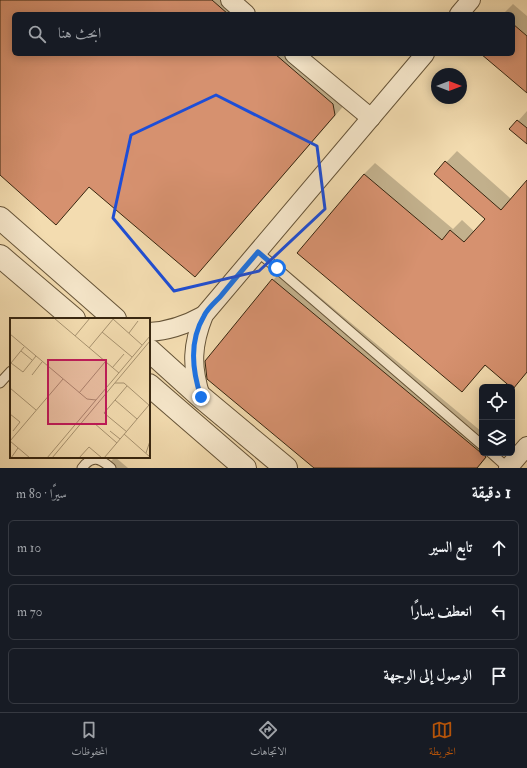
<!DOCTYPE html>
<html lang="ar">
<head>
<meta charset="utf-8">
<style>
  :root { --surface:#171b24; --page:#20242c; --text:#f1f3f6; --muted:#9ea1a6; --line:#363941; --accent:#b45309 }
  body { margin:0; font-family:"IM FELL Double Pica",Amiri,serif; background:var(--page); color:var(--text); direction:rtl }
  .controls { position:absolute; right:12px; bottom:12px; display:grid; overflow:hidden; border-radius:6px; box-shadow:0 2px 10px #0003 }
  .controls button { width:36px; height:36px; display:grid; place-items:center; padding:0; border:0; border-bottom:1px solid var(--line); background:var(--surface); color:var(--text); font:20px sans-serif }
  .compass { position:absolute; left:431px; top:68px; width:36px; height:36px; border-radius:50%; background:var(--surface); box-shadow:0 2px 10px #0003; rotate:90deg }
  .stop { position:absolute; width:12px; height:12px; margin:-9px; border:3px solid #1a73e8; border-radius:50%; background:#fff }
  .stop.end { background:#1a73e8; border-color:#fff; box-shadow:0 1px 4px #0008 }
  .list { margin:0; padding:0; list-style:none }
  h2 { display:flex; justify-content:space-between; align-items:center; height:52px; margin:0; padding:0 16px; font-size:17px }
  h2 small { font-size:13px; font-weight:400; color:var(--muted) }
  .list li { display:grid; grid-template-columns:26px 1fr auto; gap:12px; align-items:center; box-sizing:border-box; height:56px; margin:0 8px 8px; padding:0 8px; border:1px solid var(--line); border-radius:6px }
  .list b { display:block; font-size:15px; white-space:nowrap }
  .list em { font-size:13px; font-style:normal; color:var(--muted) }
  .icon { flex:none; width:22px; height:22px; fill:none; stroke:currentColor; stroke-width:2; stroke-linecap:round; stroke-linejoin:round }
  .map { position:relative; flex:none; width:527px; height:468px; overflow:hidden; direction:ltr }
  .search { position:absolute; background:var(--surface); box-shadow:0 2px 10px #0003; left:12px; right:12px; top:12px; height:44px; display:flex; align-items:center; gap:10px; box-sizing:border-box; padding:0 14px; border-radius:6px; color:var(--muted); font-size:15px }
  .sheet { height:244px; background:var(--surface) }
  nav { display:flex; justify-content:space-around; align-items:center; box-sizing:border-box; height:56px; border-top:1px solid var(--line); background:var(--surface); font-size:11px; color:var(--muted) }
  nav a { display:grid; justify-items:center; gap:2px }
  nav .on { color:var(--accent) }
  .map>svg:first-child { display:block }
  .shadow { fill:#0003 }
  .building { fill:#d6916f; stroke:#372610 }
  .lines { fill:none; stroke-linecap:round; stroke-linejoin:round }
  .service-casing { stroke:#665438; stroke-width:11 }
  .minor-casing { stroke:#665438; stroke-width:20 }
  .tertiary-casing { stroke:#665438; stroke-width:24 }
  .service { stroke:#f7e8cc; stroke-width:9 }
  .minor { stroke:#f7e8cc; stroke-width:18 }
  .tertiary { stroke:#f7e8cc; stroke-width:22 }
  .route { stroke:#1a73e8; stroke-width:5 }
  .marked { fill:none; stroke:#1d4ed8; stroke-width:3; stroke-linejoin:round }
  .inset-road { fill:none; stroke:#a89370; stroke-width:1 }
  .view { fill:#c2185b; fill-opacity:0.15; stroke:#c2185b; stroke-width:2 }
  .inset-edge { fill:none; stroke:#372610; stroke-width:2 }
</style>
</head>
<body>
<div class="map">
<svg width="527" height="468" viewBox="0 0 527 468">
  <rect width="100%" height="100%" fill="#f3dcb0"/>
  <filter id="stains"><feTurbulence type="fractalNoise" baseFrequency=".005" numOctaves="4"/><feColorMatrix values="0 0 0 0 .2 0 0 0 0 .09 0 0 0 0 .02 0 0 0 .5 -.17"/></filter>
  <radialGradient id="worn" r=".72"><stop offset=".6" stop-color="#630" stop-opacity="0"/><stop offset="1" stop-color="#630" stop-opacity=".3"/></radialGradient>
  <g class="shadow">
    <path d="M0,0H238L254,14H14V54H301L347,102L207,263L90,186L56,223L0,174Z"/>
    <path d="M513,4L527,16V92L483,54H513V14H503Z"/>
    <path d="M527,111V143L511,129Z"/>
    <path d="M457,151L511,199L527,182V373L513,387L486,365L462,391L299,253L364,174L375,163L453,229L462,220L475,232L487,219L435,174Z"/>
    <path d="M285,268L482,432V453H490L478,468H316L206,361L273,280Z"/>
    <path d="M115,457L128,468H104Z"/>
  </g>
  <g class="building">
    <path d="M0,0H212L228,14H14V54H275L333,104L335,115L195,277L89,187L56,225L0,175Z"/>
    <path d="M513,24L527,36V93L481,54H513Z"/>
    <path d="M517,120L527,128V144L509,129Z"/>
    <path d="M445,161L501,210L527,180V372L513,389L485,365L462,392L297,253L364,174L442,240L450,230L464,242L485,219L434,174Z"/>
    <path d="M272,279L486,457L477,468H314L207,379L205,361Z"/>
  </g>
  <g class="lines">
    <g class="service-casing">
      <g id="service">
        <path d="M258,252L482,445"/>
        <path d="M0,383L11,371"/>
        <path d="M491,453L508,468"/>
        <path d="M82,468C92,455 100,458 111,468"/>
      </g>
    </g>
    <g class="minor-casing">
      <g id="minor">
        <path d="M230,0L246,14"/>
        <path d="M459,14L471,0"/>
        <path d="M294,54L371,118"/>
        <path d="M149,332C169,331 186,325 204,315"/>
        <path d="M201,397C191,366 192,345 204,315L425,54"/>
        <path d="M508,468L527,446"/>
      </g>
    </g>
    <g class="tertiary-casing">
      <g id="tertiary">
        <path d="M0,218L115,319"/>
        <path d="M0,256L74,319"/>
        <path d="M149,350L201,397L286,468"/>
        <path d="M149,385L245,468"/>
      </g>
    </g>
    <use href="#service" class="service"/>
    <use href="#minor" class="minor"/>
    <use href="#tertiary" class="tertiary"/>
  </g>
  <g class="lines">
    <path class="route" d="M201,397C192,370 189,341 204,316C207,309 214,303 220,297C232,282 245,267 258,252L277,268"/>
  </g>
  <path class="marked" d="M216,95L317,146L325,209L259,271L174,291L113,218L131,135Z"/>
  <g transform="translate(10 318)">
    <rect width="140" height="140" fill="#f3dcb0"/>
    <path class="inset-road" d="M44,0L109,55M103,1L132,27M92,14L122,39M119,15L128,3M0,16L77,81L86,82M65,18L80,0M14,29L1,45L13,54L26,38M79,30L104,0M11,33L22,42M102,50L114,36M22,57L32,44M105,65H114L140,88M0,70L26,92M69,75L95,44M105,82L127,101M0,96L10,104L3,113M84,105L107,125M100,113L110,121M117,114L94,95L117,68M114,116L140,139M0,123L53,61M0,123L20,140M136,135L140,123M1,140L8,130M37,140L140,18M42,140L140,23M69,140L79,129L92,140M94,140L139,87"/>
    <path class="view" d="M38,42H96V106H38Z"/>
    <rect width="140" height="140" class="inset-edge"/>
  </g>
  <rect width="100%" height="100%" filter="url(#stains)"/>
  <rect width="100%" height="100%" fill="url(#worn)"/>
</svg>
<div class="controls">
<button><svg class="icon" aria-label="locate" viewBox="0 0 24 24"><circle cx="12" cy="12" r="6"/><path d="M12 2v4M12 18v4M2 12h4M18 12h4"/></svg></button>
<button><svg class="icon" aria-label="layers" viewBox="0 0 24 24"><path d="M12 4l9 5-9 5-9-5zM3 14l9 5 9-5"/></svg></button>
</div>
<svg class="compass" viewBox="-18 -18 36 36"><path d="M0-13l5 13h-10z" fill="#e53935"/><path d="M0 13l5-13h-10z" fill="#9ea1a6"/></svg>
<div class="stop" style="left:277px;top:268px"></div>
<div class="stop end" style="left:201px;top:397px"></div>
<div class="search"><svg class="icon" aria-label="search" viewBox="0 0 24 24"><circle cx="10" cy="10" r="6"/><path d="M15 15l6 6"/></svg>ابحث هنا</div>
</div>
<section class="sheet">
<h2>1 دقيقة<small>سيرًا · 80 m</small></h2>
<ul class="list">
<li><svg class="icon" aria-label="ahead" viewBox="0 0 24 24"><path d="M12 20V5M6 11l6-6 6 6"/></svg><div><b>تابع السير</b></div><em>10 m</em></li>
<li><svg class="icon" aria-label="left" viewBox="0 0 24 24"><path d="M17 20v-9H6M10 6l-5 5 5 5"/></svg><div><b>انعطف يسارًا</b></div><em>70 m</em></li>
<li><svg class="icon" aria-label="arrive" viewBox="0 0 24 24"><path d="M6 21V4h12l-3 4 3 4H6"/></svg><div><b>الوصول إلى الوجهة</b></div></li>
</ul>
</section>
<nav>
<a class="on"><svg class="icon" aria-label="map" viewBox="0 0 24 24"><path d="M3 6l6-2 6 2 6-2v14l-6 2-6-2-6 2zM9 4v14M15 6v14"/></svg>الخريطة</a>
<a><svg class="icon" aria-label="directions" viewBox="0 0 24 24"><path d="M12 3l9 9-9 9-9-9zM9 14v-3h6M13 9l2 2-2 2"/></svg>الاتجاهات</a>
<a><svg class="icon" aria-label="saved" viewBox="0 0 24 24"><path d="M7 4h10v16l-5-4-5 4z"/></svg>المحفوظات</a>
</nav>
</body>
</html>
